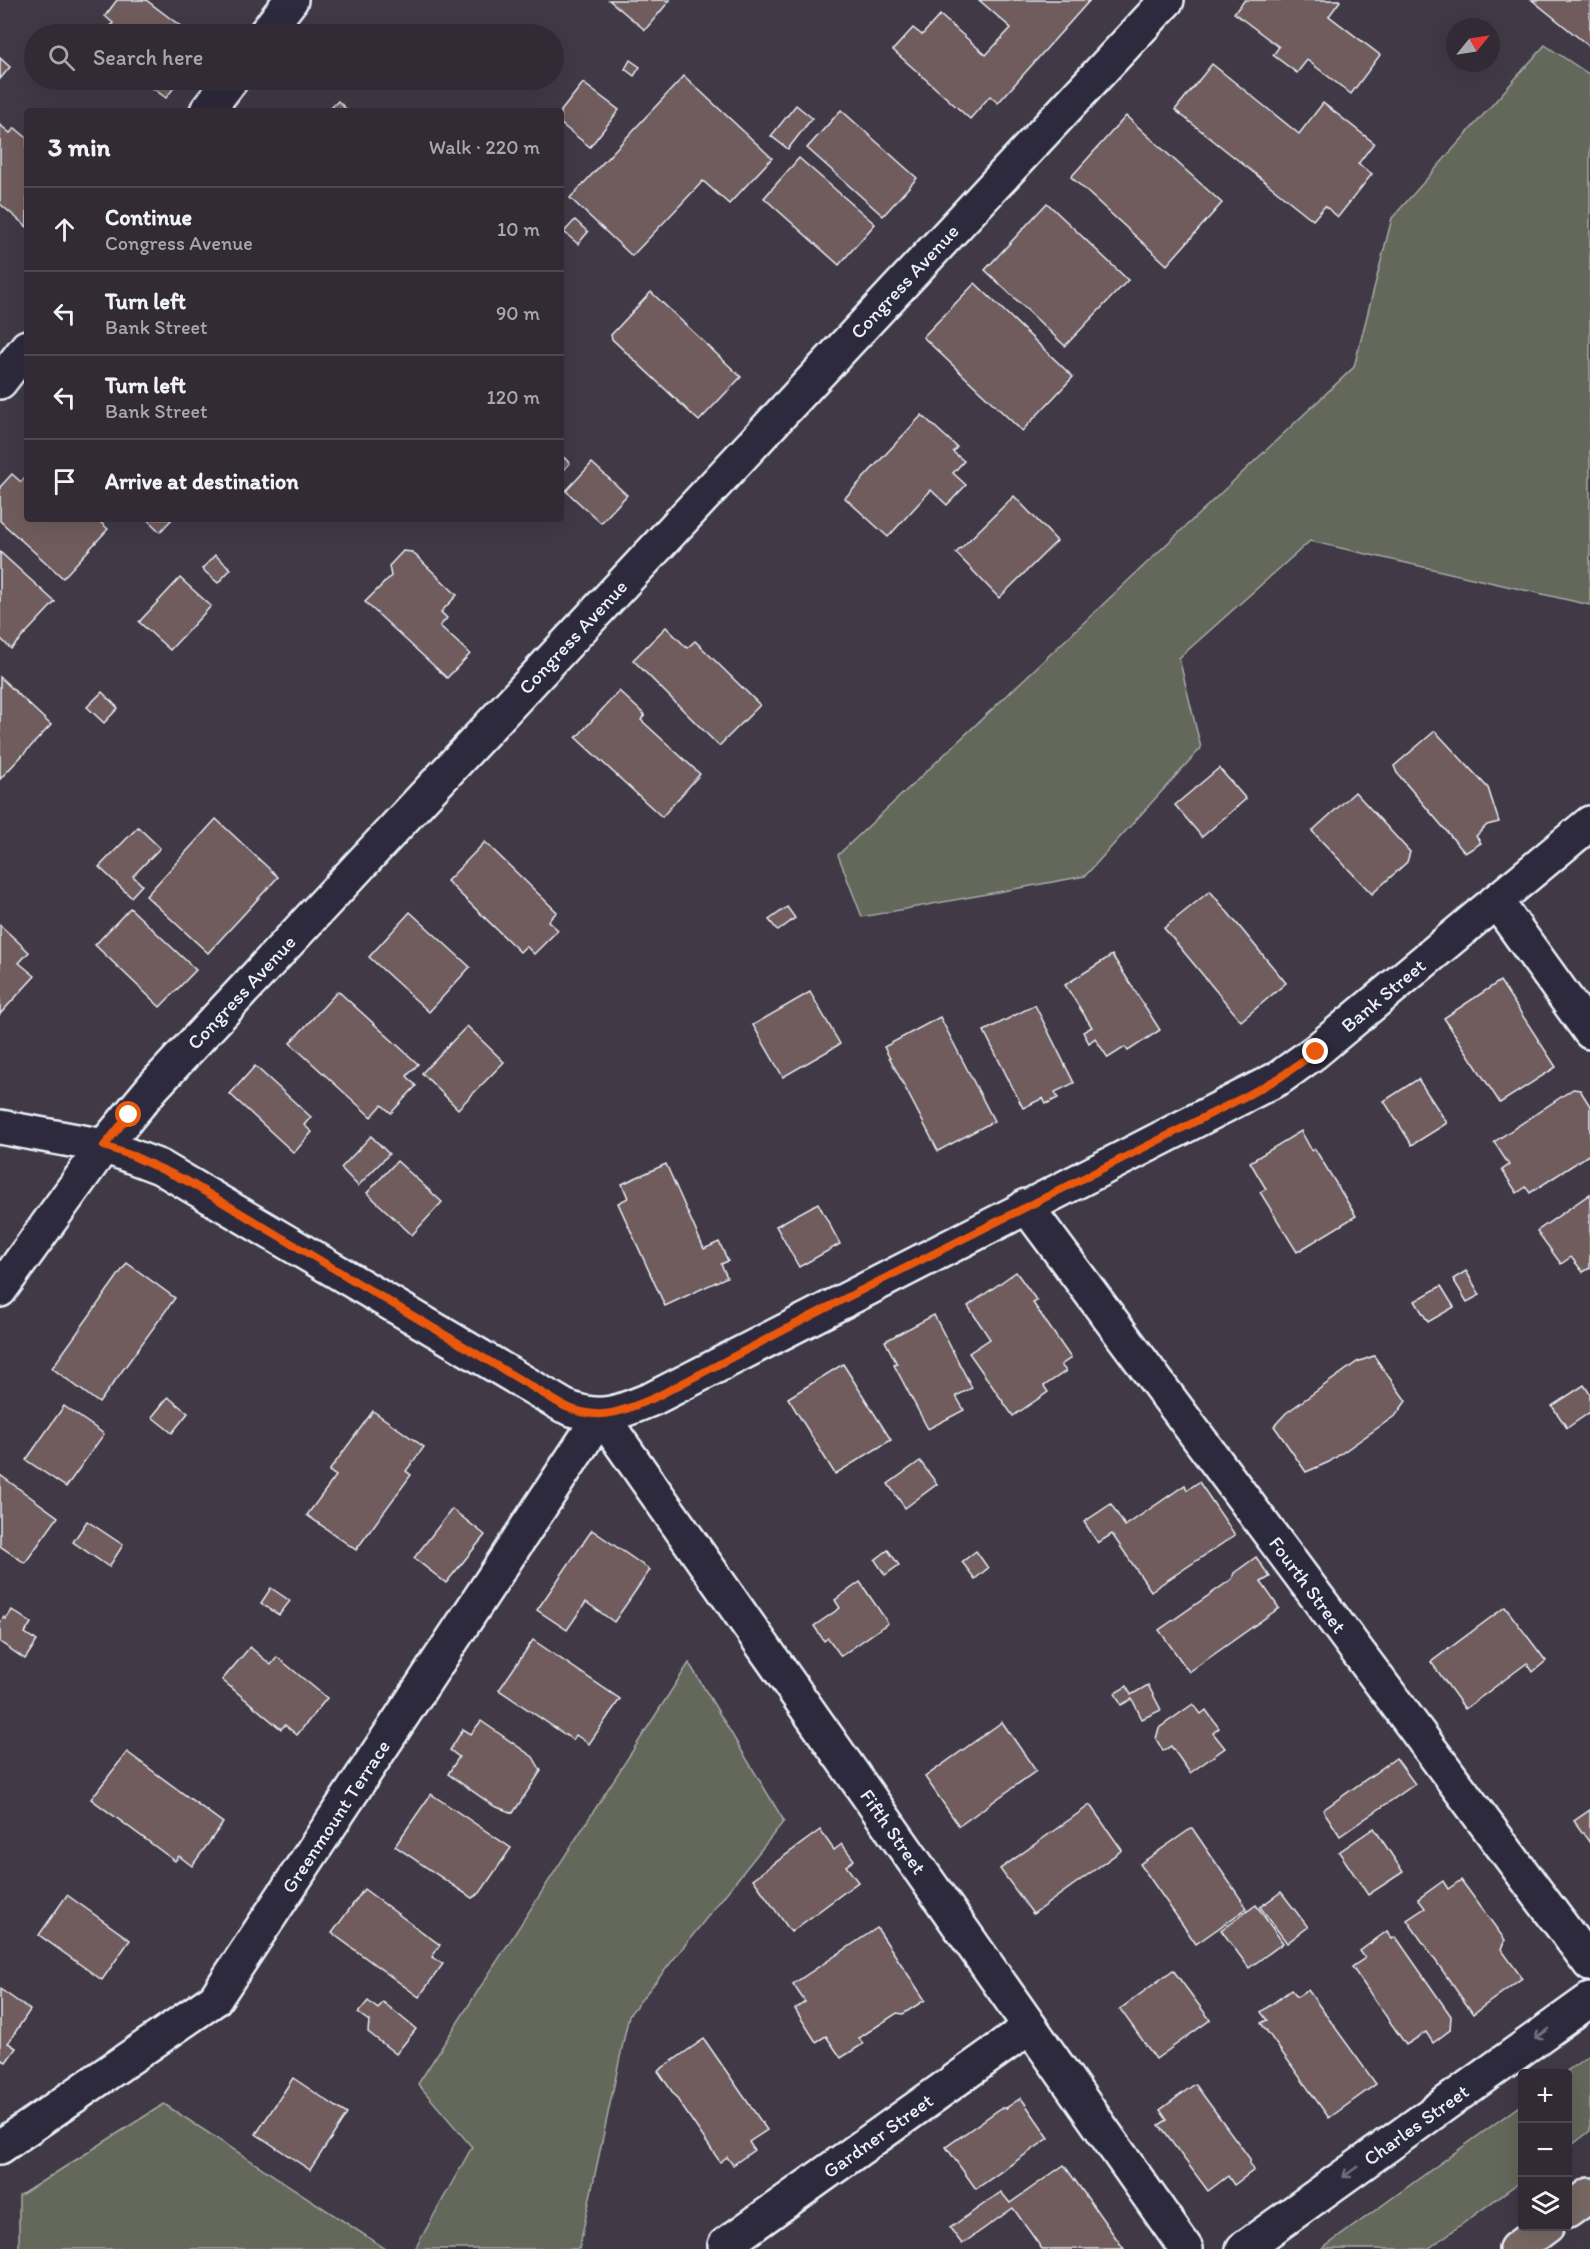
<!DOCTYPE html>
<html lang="en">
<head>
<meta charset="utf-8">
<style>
  :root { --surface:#322b35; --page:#3d3741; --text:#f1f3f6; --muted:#a8a7ad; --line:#4d4750 }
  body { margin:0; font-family:Itim,sans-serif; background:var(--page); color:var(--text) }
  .controls { position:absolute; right:18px; bottom:18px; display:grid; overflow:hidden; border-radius:6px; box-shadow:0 6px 24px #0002 }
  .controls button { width:54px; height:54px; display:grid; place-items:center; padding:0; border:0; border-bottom:2px solid var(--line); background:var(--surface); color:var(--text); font:30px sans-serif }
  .compass { position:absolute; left:1446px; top:18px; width:54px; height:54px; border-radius:50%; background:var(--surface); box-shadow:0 6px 24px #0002; rotate:60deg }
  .stop { position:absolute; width:18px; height:18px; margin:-14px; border:4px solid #ea580c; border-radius:50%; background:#fff }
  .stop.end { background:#ea580c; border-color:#fff; box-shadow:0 2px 6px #0008 }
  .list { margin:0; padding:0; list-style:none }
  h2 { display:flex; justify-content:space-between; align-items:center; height:78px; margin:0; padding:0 24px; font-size:26px }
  h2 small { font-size:20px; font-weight:400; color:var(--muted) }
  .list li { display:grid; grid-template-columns:39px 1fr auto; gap:18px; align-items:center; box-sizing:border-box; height:84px; padding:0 24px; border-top:2px solid var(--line) }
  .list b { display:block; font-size:22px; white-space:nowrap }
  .list p { margin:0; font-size:20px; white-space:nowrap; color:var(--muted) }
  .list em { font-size:20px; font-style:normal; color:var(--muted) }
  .icon { flex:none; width:33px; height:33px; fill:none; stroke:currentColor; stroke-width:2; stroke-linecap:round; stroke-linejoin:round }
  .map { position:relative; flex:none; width:1590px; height:2249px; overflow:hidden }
  .search { position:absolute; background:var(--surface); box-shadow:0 6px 24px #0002; left:24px; top:24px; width:540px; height:66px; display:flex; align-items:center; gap:15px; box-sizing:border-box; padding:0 21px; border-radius:33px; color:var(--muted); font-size:22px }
  .panel { position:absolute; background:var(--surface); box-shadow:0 6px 24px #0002; left:24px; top:108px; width:540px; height:414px; border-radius:6px }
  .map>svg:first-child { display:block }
  .green { fill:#64685a; stroke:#a6aca9; stroke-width:1.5 }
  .building { fill:#705c5d; stroke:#e8f1f8; stroke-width:1.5 }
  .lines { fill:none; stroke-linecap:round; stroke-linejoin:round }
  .street-casing { stroke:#e8f1f8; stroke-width:38 }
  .secondary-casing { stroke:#e8f1f8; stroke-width:38 }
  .highway-casing { stroke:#e8f1f8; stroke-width:38 }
  .street { stroke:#2f2a3d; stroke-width:33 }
  .secondary { stroke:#2f2a3d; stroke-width:33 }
  .highway { stroke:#776864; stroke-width:33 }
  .oneway { stroke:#70707e }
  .route { stroke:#ea580c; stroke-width:8 }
  .labels { text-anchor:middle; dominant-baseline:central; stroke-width:5; stroke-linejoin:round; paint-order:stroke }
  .street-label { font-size:20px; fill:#e8f1f8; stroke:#2f2a3d }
</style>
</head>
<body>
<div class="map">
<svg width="1590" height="2249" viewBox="0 0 1590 2249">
  <rect width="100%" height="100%" fill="#423947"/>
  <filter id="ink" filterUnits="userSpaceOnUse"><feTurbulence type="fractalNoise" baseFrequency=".0167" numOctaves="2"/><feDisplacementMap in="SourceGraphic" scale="12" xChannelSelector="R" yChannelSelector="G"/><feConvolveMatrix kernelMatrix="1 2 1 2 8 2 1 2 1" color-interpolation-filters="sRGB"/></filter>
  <g filter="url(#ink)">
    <g class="green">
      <path d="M1545,45L1590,75V605L1310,541L1179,658L1201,748L1085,876L862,917L838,855L1354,367L1392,218Z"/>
      <path d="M689,1663L784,1821L629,2015L579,2249H415L472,2147L418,2084Z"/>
      <path d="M1590,2055V2131L1568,2148V2074L1564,2073Z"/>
      <path d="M164,2104L386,2249H19V2196Z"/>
      <path d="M1522,2104V2180L1428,2249H1322Z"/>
    </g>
    <g class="building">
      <path d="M117,0H146L191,34H104L113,23L105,16Z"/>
      <path d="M609,0H670L645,30Z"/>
      <path d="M979,0H1090L998,103L990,96L970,119L893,50L913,28L922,35L940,15L986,55L1011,28Z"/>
      <path d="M1245,0H1339L1340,1L1329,16L1380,55L1351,94L1307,60L1297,73L1273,55L1279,47L1234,13Z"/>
      <path d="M1532,0H1590V47Z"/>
      <path d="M0,58L10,67L0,79Z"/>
      <path d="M630,60L640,67L634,76L625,69Z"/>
      <path d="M1212,64L1299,134L1323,103L1374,143L1358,164L1372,174L1338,217L1325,206L1313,220L1175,110Z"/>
      <path d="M684,76L772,158L729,204L703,181L632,256L570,198Z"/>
      <path d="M142,80H180L166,98Z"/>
      <path d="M583,83L619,110L590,147L561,124V111Z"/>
      <path d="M338,101L348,111H328Z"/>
      <path d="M796,105L812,118L788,149L771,136Z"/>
      <path d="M841,110L917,178L883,216L807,148Z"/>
      <path d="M1126,116L1222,203L1167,265L1071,177Z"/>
      <path d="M0,125L10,133L15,128L27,138V227L0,204Z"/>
      <path d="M799,158L875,224L839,265L764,198Z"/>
      <path d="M1047,203L1128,280L1065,346L985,270Z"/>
      <path d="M575,220L588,232L578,244L564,232Z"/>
      <path d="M975,283L1073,377L1022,431L923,337Z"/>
      <path d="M651,292L741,377L699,421L612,339L611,335Z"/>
      <path d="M922,415L957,447L953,452L964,461L953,473L966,485L947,505L931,490L888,537L845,498Z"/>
      <path d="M561,455L570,463L561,473Z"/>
      <path d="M592,463L627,495L601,523L566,491Z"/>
      <path d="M12,474L21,482L27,475V519H97L108,529L63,578L0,521V487Z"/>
      <path d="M1014,496L1057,541L999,598L956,553Z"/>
      <path d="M147,519H172L160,532Z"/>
      <path d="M403,551L412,552L457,595L441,612L447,618L440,626L470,654L447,678L365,602L391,576L389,566Z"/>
      <path d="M0,552L55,602L11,649L0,638Z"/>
      <path d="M215,555L231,569L218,583L202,569Z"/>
      <path d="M180,578L211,606L170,650L139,622Z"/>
      <path d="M666,627L687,648L695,641L760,705L719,746L633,660Z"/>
      <path d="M0,677L51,725L0,779Z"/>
      <path d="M619,691L645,715L641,720L700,774L662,817L576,738Z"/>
      <path d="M102,692L118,708L104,723L87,707Z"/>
      <path d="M1435,731L1488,788L1499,822L1487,825L1476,836L1481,843L1465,853L1397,773L1394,766Z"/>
      <path d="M1219,768L1246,799L1202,837L1175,805Z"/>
      <path d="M1355,792L1410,852L1407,862L1372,894L1312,831Z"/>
      <path d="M216,819L278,877L208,953L146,896Z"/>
      <path d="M138,827L160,848L133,876L142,885L131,897L99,867Z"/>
      <path d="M485,842L557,912L548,921L558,930L534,954L526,946L520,952L447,881Z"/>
      <path d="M1210,891L1286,983L1241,1021L1164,928Z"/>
      <path d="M787,907L795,918L778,931L769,920Z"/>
      <path d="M130,908L196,970L160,1007L95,945Z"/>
      <path d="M410,912L470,967L429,1012L369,957Z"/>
      <path d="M0,925L29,952L19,963L35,976L0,1014Z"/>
      <path d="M1112,955L1160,1030L1128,1051L1125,1047L1108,1058L1095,1038L1089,1043L1083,1032L1092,1027L1065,985Z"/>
      <path d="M1500,981L1556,1067L1500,1103L1444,1018Z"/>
      <path d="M338,991L418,1064L407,1076L416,1086L391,1113L382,1105L371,1117L290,1043Z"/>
      <path d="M810,992L840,1044L783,1077L753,1025Z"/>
      <path d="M1035,1005L1074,1083L1055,1092L1058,1098L1046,1104L1043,1098L1023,1108L984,1031Z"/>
      <path d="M940,1017L994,1121L938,1151L884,1047Z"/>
      <path d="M467,1026L504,1062L458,1109L422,1073Z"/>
      <path d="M255,1066L311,1117L304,1125L312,1132L294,1153L230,1094Z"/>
      <path d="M1418,1079L1447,1123L1412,1145L1384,1101Z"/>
      <path d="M1573,1089L1580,1090L1590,1106V1154L1530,1193L1526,1187L1517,1193L1502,1170L1509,1165L1494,1142Z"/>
      <path d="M1301,1131L1312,1151L1315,1149L1356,1216L1297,1252L1260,1192L1266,1189L1250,1162Z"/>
      <path d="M371,1136L389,1154L358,1186L341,1168Z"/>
      <path d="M397,1161L442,1202L412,1235L367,1193Z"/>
      <path d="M666,1164L704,1249L719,1242L728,1261L721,1264L727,1277L665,1306L618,1203L628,1198L622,1184Z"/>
      <path d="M1590,1194V1268L1583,1272L1571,1257L1561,1264L1537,1231Z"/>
      <path d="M818,1203L840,1244L799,1267L776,1226Z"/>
      <path d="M127,1263L175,1298L99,1403L52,1368Z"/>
      <path d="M1466,1271L1480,1295L1467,1302L1453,1279Z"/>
      <path d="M1016,1272L1037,1301L1033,1303L1071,1358L1061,1365L1066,1371L1044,1386L1048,1392L1013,1416L969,1353L990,1339L968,1306Z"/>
      <path d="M1441,1286L1454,1307L1428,1322L1415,1301Z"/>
      <path d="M934,1315L972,1388L956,1396L964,1410L928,1429L894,1365L897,1364L885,1341Z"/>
      <path d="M1374,1356L1406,1401L1396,1415L1329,1462L1306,1472L1274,1426L1286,1413L1357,1362Z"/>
      <path d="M843,1364L891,1440L835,1474L788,1398Z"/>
      <path d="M1584,1385L1590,1394V1412L1567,1428L1552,1406Z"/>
      <path d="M168,1397L188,1413L172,1433L152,1417Z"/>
      <path d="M64,1406L104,1434L66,1487L26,1460Z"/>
      <path d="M373,1411L424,1447L406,1471L411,1475L356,1550L307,1515L336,1476L329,1471Z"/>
      <path d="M920,1461L937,1484L905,1508L888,1484Z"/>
      <path d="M0,1475L58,1517L25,1563L0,1546Z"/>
      <path d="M1199,1482L1235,1535L1151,1591L1112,1534L1098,1543L1084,1522L1111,1504L1125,1526L1185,1485L1187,1490Z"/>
      <path d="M452,1509L485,1535L446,1583L414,1558Z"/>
      <path d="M87,1521L123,1545L109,1567L73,1542Z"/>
      <path d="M592,1530L650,1570L614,1622L586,1602L567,1630L537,1610Z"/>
      <path d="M888,1550L899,1565L885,1575L875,1560Z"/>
      <path d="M976,1551L988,1568L975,1579L962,1562Z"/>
      <path d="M1256,1557L1270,1577L1261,1582L1279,1608L1189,1672L1159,1630L1232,1579L1234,1573Z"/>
      <path d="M860,1582L888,1623L841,1656L828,1638L824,1641L814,1626L840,1608L835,1600Z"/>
      <path d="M271,1588L290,1601L279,1615L261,1603Z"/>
      <path d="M1505,1607L1546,1661L1533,1672L1527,1663L1465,1709L1431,1662Z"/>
      <path d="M12,1610L31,1623L25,1633L37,1641L25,1659L0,1642V1622L4,1617L6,1619Z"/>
      <path d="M533,1640L620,1699L589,1744L576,1735L573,1740L499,1690Z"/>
      <path d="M250,1647L271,1665L277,1657L327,1698L297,1735L285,1725L281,1729L222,1680Z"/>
      <path d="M1148,1685L1161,1710L1142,1719L1132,1699L1121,1705L1115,1693L1127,1686L1131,1695Z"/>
      <path d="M1193,1704L1201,1714L1206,1710L1219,1728L1213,1733L1225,1748L1190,1773L1171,1746L1163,1751L1156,1739L1159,1728Z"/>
      <path d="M481,1721L533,1757L541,1771L513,1813L494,1806L448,1774L459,1757L450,1750L463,1729L471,1734Z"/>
      <path d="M1002,1722L1036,1771L959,1826L925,1777Z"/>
      <path d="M127,1752L223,1823L192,1866L179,1856L175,1861L91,1799Z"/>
      <path d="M1396,1758L1415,1784L1340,1836L1323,1810Z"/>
      <path d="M431,1794L511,1848L480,1893L472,1898L395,1846Z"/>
      <path d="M1090,1805L1122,1850L1033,1914L1000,1869Z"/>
      <path d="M1590,1810V1843L1574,1821Z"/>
      <path d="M1192,1828L1247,1908L1196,1944L1140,1864Z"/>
      <path d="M1374,1828L1403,1872L1368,1895L1339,1852Z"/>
      <path d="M820,1830L834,1850L842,1844L854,1860L846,1866L858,1882L791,1932L753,1879Z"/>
      <path d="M1461,1880L1505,1940L1501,1949L1522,1978L1473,2014L1407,1920L1425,1908L1418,1899L1443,1881L1448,1889Z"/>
      <path d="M364,1889L440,1945L432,1957L443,1964L419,1997L332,1933Z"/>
      <path d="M1281,1892L1308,1927L1287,1943L1260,1907Z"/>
      <path d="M67,1895L130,1940L102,1980L39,1935Z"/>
      <path d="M1256,1905L1283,1943L1249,1968L1221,1930Z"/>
      <path d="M877,1928L925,2000L903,2014L897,2013L859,2038L863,2044L841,2058L826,2036L816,2042L795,2009L805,2002L793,1984Z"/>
      <path d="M1387,1931L1392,1939L1396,1937L1451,2016L1450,2030L1433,2043L1426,2032L1406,2045L1352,1967L1365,1958L1360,1951Z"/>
      <path d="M1173,1970L1210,2020L1156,2059L1120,2009Z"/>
      <path d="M0,1989L30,2010L8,2043L16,2048L6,2062L0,2059Z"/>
      <path d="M1291,1990L1297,1997L1308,1990L1376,2084L1329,2118L1261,2023L1267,2020L1261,2012Z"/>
      <path d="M368,2001L378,2009L383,2002L416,2029L396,2054L368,2032L369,2021L358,2013Z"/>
      <path d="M704,2039L767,2130L749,2142L754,2150L733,2165L727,2157L720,2162L658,2071Z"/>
      <path d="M293,2078L347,2114L310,2170L256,2134Z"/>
      <path d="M1195,2084L1250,2159V2164L1254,2170L1234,2185L1228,2176L1208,2191L1159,2125L1167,2120L1160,2110Z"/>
      <path d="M1021,2098L1049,2138L976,2189L946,2147L1001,2108H1006Z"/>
      <path d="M1064,2165L1124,2249H1042L1013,2208L962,2244L950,2228L1001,2192L1010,2203Z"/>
    </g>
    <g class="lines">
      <g class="street-casing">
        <g id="street">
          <path d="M1496,901L1590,1032"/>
          <path id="s1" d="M1026,1206L1590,1964"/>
          <path id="s2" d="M0,2147L215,1999L601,1415L1186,2249"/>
          <path id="s3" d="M725,2245L1030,2027"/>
        </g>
      </g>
      <g class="secondary-casing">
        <g id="secondary">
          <path d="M265,34L291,0"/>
          <path d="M207,111L231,80"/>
          <path d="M0,382L27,347"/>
          <path id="s4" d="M0,1127L104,1146L160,1167L564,1406C600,1422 620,1412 654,1398L1279,1078L1315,1052L1590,823"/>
          <path id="s5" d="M0,1290L104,1146L153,1087L1167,0"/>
          <path id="s6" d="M1243,2249L1590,2000"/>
        </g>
      </g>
      <g class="highway-casing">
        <g id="highway">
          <path d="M1568,2211L1590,2195"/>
          <path d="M1516,2249L1547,2226"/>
        </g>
      </g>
      <use href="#street" class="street"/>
      <use href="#secondary" class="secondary"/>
      <use href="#highway" class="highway"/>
    </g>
    <defs><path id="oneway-shaft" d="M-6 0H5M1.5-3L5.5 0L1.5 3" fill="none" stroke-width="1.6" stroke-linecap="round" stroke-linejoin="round" transform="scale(1.5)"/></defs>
    <g class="oneway">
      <use href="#oneway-shaft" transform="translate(1542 2034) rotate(144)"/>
      <use href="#oneway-shaft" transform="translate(1350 2172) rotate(144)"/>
    </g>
  </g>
  <g class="lines" filter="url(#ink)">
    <path class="route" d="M129,1115L104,1146L133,1156L187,1181L564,1406C600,1422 620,1412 654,1398L842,1300L1248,1095L1279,1078L1316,1052"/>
  </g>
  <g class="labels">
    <g class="street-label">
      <text stroke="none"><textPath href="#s5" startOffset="1356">Congress Avenue</textPath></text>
      <text stroke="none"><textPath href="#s5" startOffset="870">Congress Avenue</textPath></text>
      <text stroke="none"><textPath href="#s5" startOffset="384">Congress Avenue</textPath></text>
      <text stroke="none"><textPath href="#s4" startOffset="1564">Bank Street</textPath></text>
      <text stroke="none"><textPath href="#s1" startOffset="472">Fourth Street</textPath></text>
      <text stroke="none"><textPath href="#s2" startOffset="480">Greenmount Terrace</textPath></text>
      <text stroke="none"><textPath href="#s2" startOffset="1470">Fifth Street</textPath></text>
      <text stroke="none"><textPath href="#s6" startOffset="213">Charles Street</textPath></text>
      <text stroke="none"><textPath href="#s3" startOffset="188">Gardner Street</textPath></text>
    </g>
  </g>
</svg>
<div class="controls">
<button>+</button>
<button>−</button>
<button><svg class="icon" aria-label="layers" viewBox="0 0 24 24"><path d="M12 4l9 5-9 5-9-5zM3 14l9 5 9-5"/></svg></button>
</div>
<svg class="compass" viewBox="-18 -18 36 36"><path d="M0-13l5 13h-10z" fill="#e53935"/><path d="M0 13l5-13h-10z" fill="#a8a7ad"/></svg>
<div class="stop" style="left:129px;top:1115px"></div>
<div class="stop end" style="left:1316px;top:1052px"></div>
<div class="search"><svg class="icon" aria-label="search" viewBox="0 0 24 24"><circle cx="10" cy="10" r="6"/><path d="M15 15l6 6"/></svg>Search here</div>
<section class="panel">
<h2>3 min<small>Walk · 220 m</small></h2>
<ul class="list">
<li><svg class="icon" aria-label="ahead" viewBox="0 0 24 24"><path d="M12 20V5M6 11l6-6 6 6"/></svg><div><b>Continue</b><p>Congress Avenue</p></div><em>10 m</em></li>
<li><svg class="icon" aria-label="left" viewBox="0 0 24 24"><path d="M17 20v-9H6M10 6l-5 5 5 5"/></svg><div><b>Turn left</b><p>Bank Street</p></div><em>90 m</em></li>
<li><svg class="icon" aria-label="left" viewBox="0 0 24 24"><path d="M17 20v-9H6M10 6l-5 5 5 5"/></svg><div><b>Turn left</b><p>Bank Street</p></div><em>120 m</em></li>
<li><svg class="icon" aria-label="arrive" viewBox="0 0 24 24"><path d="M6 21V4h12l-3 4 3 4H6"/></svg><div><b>Arrive at destination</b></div></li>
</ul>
</section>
</div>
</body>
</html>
